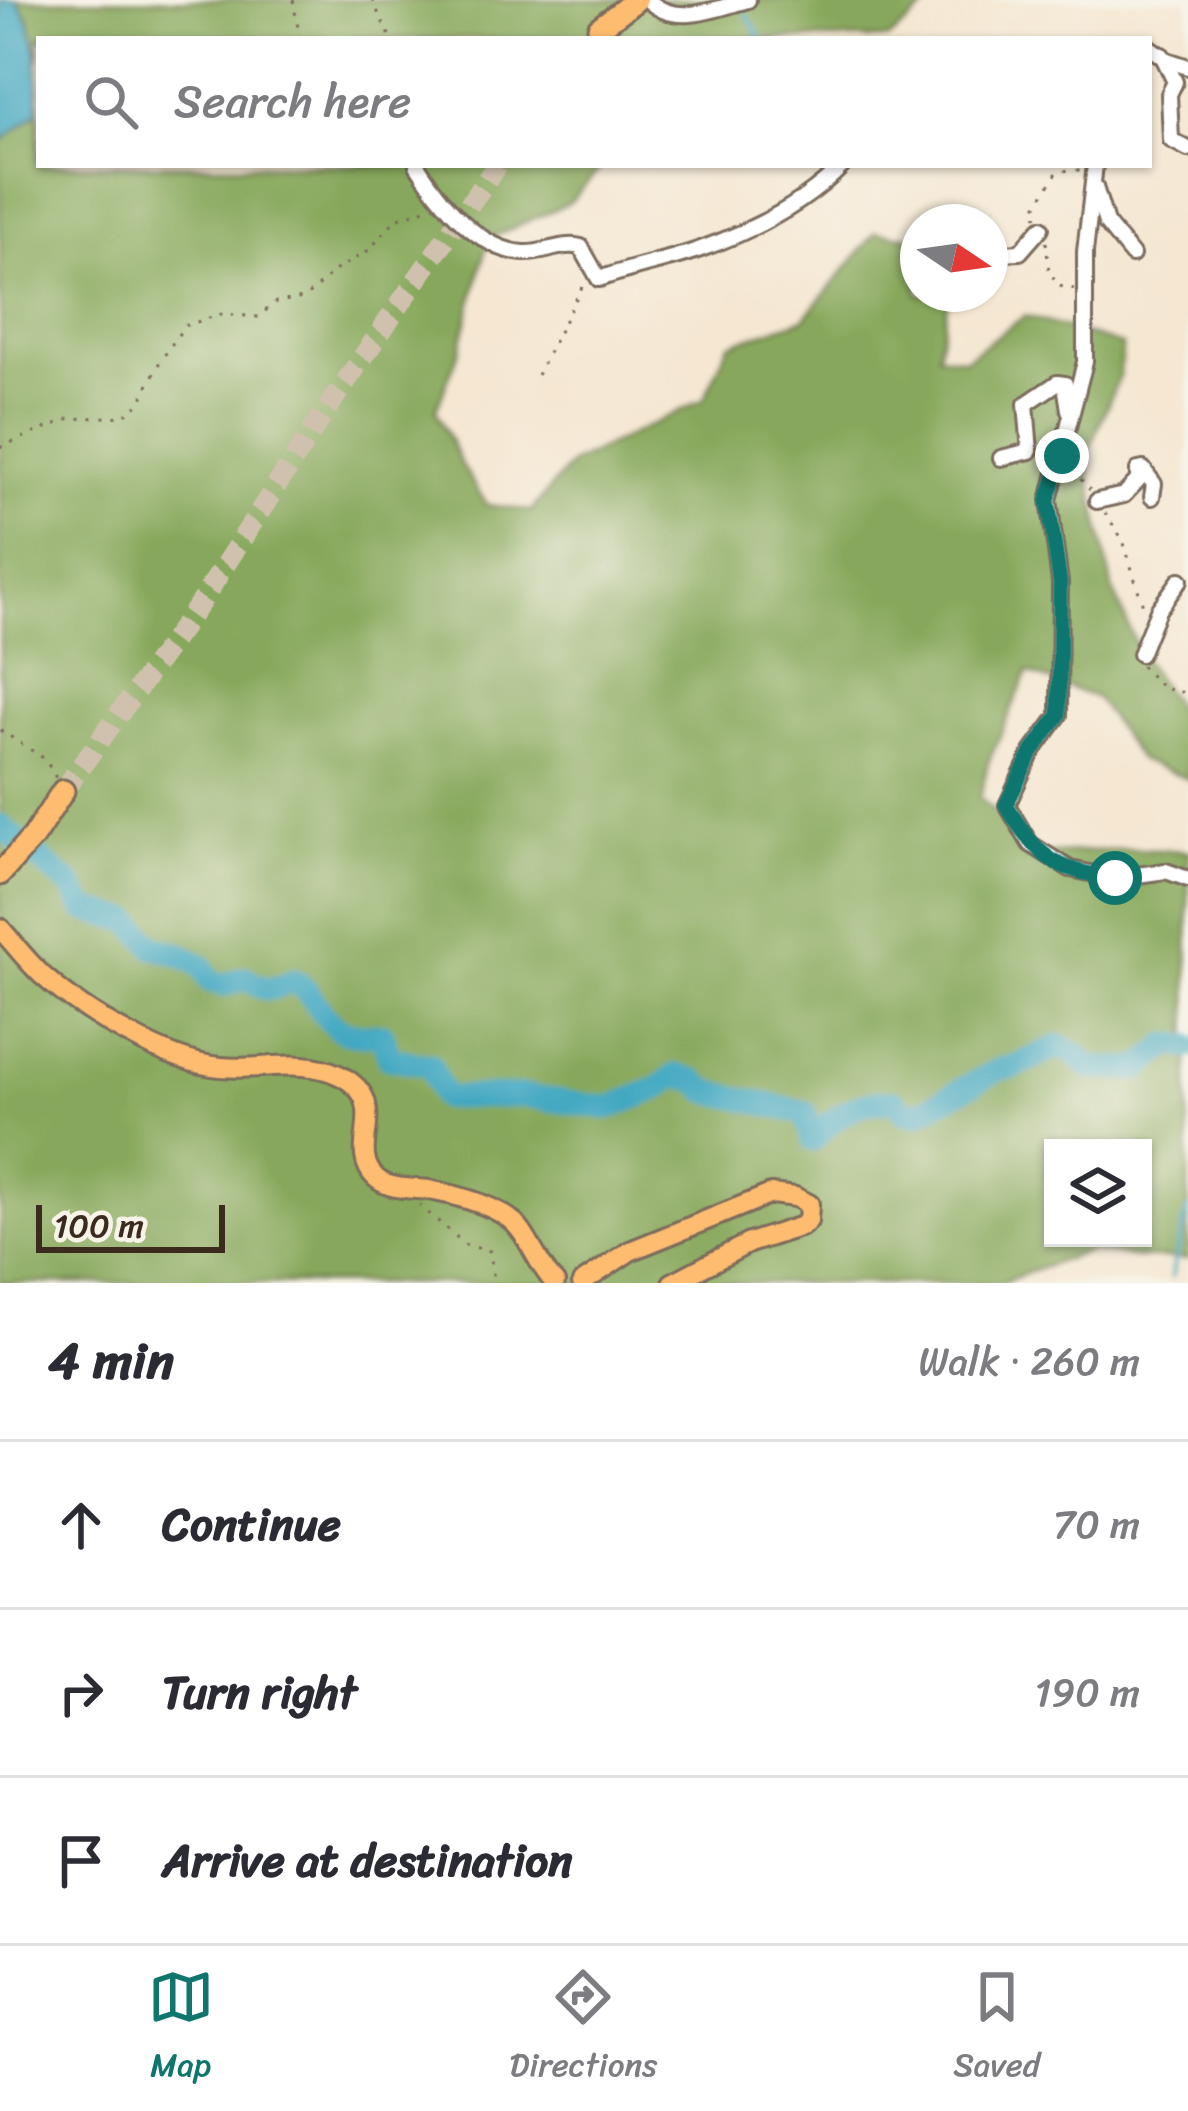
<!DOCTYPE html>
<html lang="en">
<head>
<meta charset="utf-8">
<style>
  :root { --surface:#fff; --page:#f7f7f7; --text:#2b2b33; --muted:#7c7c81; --line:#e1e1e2; --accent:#0f766e }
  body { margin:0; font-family:Sriracha,sans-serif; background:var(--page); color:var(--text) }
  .controls { position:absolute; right:36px; bottom:36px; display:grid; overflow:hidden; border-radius:0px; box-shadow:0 3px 9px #0004 }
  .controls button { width:108px; height:108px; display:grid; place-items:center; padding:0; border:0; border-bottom:3px solid var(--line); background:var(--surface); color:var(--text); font:60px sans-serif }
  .compass { position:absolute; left:900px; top:204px; width:108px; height:108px; border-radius:50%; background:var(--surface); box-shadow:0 3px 9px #0004; rotate:103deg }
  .scale { position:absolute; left:36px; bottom:30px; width:189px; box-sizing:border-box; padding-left:12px; border:6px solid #3b2a1e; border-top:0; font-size:33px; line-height:42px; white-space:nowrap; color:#3b2a1e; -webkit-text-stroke:9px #f7f3e8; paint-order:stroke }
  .stop { position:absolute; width:36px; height:36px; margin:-27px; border:9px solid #0f766e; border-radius:50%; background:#fff }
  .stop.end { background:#0f766e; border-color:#fff; box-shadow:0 3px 12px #0008 }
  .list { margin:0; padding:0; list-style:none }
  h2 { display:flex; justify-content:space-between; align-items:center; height:156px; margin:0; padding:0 48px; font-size:51px }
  h2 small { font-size:39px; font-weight:400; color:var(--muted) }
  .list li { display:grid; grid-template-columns:78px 1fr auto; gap:36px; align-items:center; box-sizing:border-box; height:168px; padding:0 48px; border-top:3px solid var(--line) }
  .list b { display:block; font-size:45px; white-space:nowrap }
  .list em { font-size:39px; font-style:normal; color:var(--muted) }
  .icon { flex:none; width:66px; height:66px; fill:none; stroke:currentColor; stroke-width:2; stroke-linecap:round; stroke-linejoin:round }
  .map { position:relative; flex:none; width:1188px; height:1283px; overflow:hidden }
  .search { position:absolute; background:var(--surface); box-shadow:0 3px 9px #0004; left:36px; right:36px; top:36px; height:132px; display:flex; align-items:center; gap:30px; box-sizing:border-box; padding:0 42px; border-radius:0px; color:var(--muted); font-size:45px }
  .sheet { height:660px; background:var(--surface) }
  nav { display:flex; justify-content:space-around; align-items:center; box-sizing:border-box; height:168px; border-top:3px solid var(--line); background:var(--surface); font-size:33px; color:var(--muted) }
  nav a { display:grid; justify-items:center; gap:6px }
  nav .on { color:var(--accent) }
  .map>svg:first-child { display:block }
  .forest { fill:#87a85c; stroke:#61693d; stroke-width:3; fill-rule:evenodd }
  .water { fill:#42a8c2; stroke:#3e6970; stroke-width:3 }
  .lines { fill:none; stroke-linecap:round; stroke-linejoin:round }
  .stream { stroke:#42a8c2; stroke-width:4.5 }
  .river { stroke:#42a8c2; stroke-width:24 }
  .highway-tunnel { stroke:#d0c1ae; stroke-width:21; stroke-dasharray:21 10; stroke-linecap:butt }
  .minor-casing { stroke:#7c6c5d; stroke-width:20 }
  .major-casing { stroke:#7c6c5d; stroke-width:24 }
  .highway-casing { stroke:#7c6c5d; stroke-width:27 }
  .path { stroke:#7c6c5d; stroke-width:3; stroke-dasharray:3 9; stroke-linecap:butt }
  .minor { stroke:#fff; stroke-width:14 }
  .major { stroke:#febc70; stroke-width:18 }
  .highway { stroke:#febc70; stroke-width:21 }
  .route { stroke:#0f766e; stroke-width:15 }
</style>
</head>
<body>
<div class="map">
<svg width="1188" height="1283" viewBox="0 0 1188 1283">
  <rect width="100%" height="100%" fill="#f7f3e8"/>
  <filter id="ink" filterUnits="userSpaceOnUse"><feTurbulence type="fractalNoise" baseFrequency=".00833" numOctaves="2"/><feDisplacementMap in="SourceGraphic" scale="24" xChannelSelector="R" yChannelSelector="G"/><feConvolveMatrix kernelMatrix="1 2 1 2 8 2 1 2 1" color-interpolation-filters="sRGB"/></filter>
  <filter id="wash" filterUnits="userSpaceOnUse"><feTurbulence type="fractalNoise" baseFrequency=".004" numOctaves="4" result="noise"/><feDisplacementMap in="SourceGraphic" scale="48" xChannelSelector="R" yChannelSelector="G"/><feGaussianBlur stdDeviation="2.7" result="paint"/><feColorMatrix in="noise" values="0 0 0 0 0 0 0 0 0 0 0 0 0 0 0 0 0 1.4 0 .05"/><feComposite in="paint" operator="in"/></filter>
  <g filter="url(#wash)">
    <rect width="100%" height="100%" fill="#f5e7d2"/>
    <g class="forest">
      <path d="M17,0H935L889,39H39V61L29,18Z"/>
      <path d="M39,111V165H603L569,203L488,239L460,349L436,410L461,464L487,505L531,511L571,464L704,399L729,344L804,319L876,232L918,238V294H949L938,354L965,359L1025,316L1122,345L1120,374L1086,458L1112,587L1140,654L1179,711H1188V779L1139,760L1096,698L1028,672L988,763L980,798L1042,854L1126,849L1188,851V1259L1132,1257L1090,1250L1000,1283H0V142ZM1053,1148H1143V1238H1053Z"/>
    </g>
    <path class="water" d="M0,0H17C40,34 39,72 39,111L0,142Z"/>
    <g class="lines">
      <g class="stream">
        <path d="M747,14L761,39"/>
        <path d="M1171,1277L1188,1209"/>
      </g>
      <path class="river" d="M0,826L73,887L84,909L131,921L154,947L179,954L202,966L210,981L224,985L246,978C265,993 274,990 294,980C314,993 322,1021 343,1031C353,1036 372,1034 383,1035L389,1058L430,1065L444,1098L523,1096L609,1108L659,1088L676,1075L695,1080L707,1091L805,1113L813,1140C837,1113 860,1099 895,1101L905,1112L918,1113L998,1070L1017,1066L1059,1046L1077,1055L1090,1068L1139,1069L1170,1044L1188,1047"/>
    </g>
  </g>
  <g filter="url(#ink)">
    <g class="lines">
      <path class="highway-tunnel" d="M63,791L200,603L326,410L497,165"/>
      <g class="minor-casing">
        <g id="minor">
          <path d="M648,0C675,27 715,9 748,0"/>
          <path d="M1149,47L1167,60L1188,67"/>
          <path d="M1162,55L1175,82L1169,94L1171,140L1188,149"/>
          <path d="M417,165C440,201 478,250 524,253C544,254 562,242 581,247L599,279C632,267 666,261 698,250C750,232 805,204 843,165"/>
          <path d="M1095,165L1085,252V362L1049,500L1060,582L1059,715L1032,752L1007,805L1030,844L1070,869L1115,878L1166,871L1188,879"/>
          <path d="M1095,187L1106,223L1132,255"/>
          <path d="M990,249L1003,253L1020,252L1041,228"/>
          <path d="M1001,458L1030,451L1026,404L1057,383L1065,384L1069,410"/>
          <path d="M1097,501L1124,495L1138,480V470L1143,469L1154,484L1152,497"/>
          <path d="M1140,654L1158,610L1180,580"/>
        </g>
      </g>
      <g class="major-casing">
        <g id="major">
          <path d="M0,928C14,944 27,961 43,976C83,1012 167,1063 221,1067C260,1071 303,1057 339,1075C396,1103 344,1148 376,1178C389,1190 412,1188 429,1190C452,1194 487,1203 507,1217C528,1231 536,1264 555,1283"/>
          <path d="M582,1283L630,1251L771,1194L795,1197L809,1204L808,1221L802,1226L749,1243L672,1283"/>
        </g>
      </g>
      <g class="highway-casing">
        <g id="highway">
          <path d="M599,28L636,0"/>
          <path d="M0,874L33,837L63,791"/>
        </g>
      </g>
      <g class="path">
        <path d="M293,0L300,39"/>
        <path d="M372,0L391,39"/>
        <path d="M1037,217L1034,210L1058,171L1080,170"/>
        <path d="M1046,242L1049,271L1059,286L1074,289"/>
        <path d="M537,375L586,279"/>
        <path d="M0,447L69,419L123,416L140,403L158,365L184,326L222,314L258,317L276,302L304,298L336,270L369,250L396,219L434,206"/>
        <path d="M1073,470L1090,490"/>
        <path d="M1105,513L1123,540L1144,609"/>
        <path d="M1141,666L1163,688L1185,693L1188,690"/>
        <path d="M0,730L45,759L56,778"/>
        <path d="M419,1205L466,1245L490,1251L494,1283"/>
      </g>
      <use href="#minor" class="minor"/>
      <use href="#major" class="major"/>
      <use href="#highway" class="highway"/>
    </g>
  </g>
  <g class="lines" filter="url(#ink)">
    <path class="route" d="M1062,456L1048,500L1060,582L1059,715L1032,752L1006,805C1038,857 1052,870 1115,878"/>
  </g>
</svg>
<div class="controls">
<button><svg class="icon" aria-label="layers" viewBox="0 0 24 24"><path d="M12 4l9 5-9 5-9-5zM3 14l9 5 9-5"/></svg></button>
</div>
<svg class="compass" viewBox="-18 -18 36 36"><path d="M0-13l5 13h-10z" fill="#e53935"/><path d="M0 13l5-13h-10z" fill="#7c7c81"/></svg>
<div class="scale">100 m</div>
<div class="stop" style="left:1115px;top:878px"></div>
<div class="stop end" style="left:1062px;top:456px"></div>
<div class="search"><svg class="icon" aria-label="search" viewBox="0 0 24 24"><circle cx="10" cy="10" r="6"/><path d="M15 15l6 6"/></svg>Search here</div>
</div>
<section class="sheet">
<h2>4 min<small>Walk · 260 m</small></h2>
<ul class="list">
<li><svg class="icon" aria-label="ahead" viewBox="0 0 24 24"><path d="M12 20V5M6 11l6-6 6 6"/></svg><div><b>Continue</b></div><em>70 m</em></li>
<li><svg class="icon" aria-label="right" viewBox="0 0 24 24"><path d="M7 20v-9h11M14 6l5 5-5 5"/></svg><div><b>Turn right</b></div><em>190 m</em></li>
<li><svg class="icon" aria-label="arrive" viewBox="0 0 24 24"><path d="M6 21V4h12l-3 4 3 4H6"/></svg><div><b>Arrive at destination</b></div></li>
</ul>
</section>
<nav>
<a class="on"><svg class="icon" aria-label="map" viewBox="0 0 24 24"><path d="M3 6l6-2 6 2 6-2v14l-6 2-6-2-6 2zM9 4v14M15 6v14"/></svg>Map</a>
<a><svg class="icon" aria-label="directions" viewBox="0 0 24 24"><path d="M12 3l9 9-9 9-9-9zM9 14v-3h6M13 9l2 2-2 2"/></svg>Directions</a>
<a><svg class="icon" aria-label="saved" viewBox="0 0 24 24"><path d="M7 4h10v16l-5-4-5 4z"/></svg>Saved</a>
</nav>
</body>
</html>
